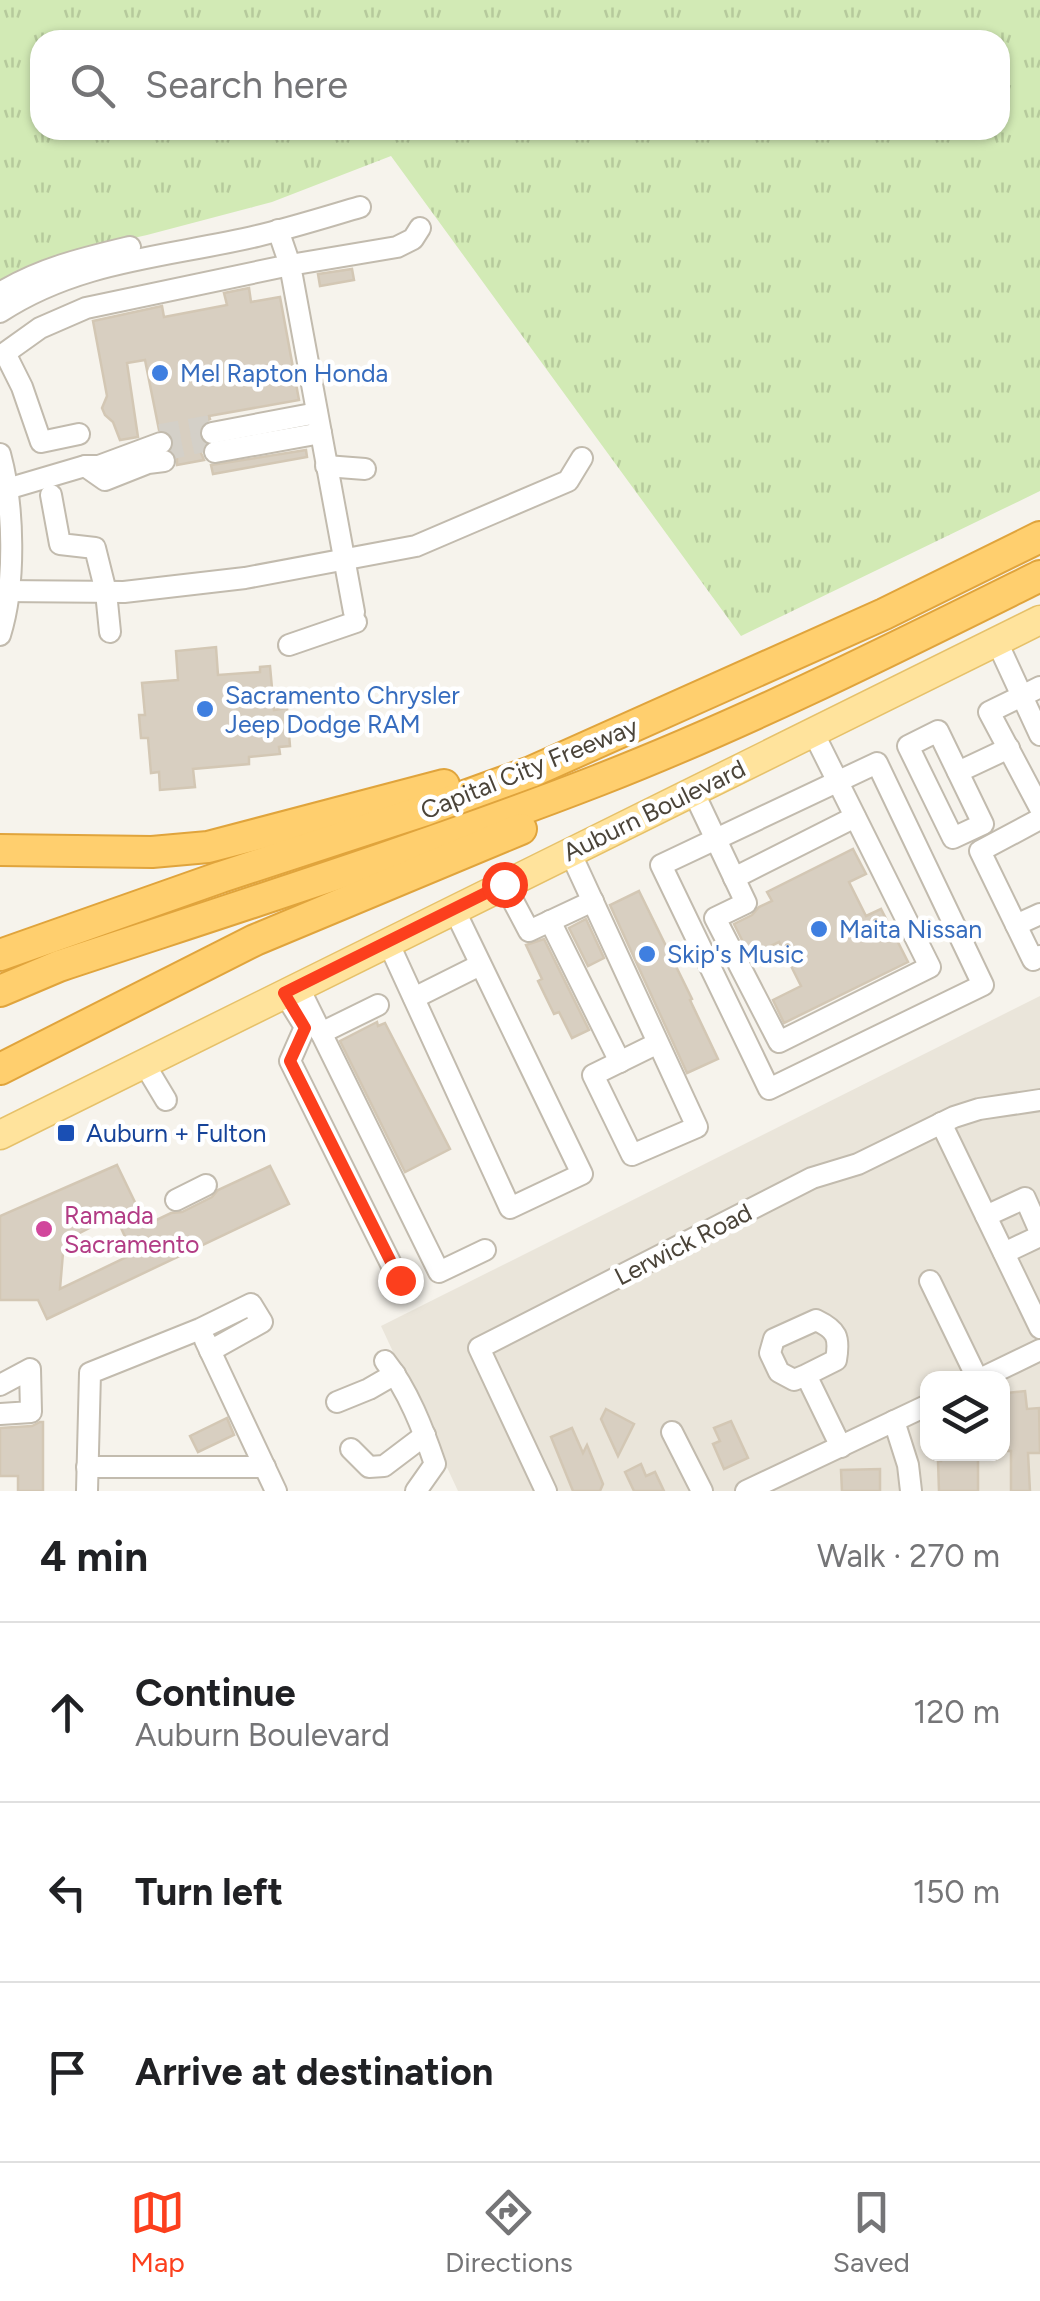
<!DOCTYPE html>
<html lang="en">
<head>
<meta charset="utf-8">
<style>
  :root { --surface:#fff; --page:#f6f6f6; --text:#202124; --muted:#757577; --line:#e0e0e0; --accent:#fc3f1d }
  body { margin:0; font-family:Figtree,sans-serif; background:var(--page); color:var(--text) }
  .controls { position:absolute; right:30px; bottom:30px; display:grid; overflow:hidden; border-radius:20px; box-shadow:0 2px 8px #0004 }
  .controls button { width:90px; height:90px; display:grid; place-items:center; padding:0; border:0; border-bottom:2px solid var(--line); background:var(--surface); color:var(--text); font:50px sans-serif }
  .stop { position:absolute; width:30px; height:30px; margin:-22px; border:8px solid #fc3f1d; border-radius:50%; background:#fff }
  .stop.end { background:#fc3f1d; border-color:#fff; box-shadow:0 2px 10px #0008 }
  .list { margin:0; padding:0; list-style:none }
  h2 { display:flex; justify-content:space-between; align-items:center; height:130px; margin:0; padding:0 40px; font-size:42px }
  h2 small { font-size:32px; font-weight:400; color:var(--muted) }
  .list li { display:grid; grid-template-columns:65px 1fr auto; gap:30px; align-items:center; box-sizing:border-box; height:180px; padding:0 40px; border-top:2px solid var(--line) }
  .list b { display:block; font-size:38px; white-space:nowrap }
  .list p { margin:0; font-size:32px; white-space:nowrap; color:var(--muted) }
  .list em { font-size:32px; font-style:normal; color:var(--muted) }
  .icon { flex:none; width:55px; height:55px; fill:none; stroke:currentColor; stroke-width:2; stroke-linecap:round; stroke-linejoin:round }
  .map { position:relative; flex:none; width:1040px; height:1491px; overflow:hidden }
  .search { position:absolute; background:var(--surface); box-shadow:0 2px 8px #0004; left:30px; right:30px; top:30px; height:110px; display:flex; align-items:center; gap:25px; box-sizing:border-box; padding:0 35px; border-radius:30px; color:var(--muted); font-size:38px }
  .sheet { height:670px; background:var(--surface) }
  nav { display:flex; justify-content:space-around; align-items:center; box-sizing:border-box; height:140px; border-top:2px solid var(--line); background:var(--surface); font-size:28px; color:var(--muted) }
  nav a { display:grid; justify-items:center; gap:5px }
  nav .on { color:var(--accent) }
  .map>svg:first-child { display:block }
  .residential { fill:#eae5da; fill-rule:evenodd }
  .grass { fill:url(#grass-tufts); fill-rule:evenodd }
  .building { fill:#d8cfc1; stroke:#d3c7b4; stroke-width:2.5; fill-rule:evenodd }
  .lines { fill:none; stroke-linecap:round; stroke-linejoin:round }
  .minor-tunnel { stroke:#d4d0c8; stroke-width:20; stroke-dasharray:20 10; stroke-linecap:butt }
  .minor-casing { stroke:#c2bbae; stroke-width:24 }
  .major-casing { stroke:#e6c16a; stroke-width:31 }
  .highway-casing { stroke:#e0a43c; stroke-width:34 }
  .minor { stroke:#fff; stroke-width:20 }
  .major { stroke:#ffe39c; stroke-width:28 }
  .highway { stroke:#ffcf6e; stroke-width:30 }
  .route { stroke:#fc3f1d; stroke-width:12 }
  .shop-dot { fill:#3f7fe0; stroke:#fff; stroke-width:4 }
  .transit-dot { fill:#1a4fb4; stroke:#fff; stroke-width:4 }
  .hotel-dot { fill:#d1479c; stroke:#fff; stroke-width:4 }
  .labels { text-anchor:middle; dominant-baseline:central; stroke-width:9; stroke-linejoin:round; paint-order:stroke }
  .shop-label { font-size:25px; fill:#366cbe; stroke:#fff; text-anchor:start }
  .street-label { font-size:25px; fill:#4b4439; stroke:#fff }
  .transit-label { font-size:25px; fill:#164399; stroke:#fff; text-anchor:start }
  .hotel-label { font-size:25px; fill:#b23c85; stroke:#fff; text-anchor:start }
</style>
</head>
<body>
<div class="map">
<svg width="1040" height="1491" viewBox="0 0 1040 1491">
  <defs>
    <pattern id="grass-tufts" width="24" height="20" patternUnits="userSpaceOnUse" patternTransform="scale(2.5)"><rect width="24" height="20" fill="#d2eab5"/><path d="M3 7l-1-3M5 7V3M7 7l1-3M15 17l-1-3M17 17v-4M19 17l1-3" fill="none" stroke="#b6ca9c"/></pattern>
  </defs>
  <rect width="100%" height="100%" fill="#f6f3ec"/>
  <path class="residential" d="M1040,996V1491H458L381,1326ZM928,1378H1002V1454H928Z"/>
  <path class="grass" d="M0,0H1040V491L741,636L391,156L272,202L147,235L89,248L0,286ZM40,40H1000V130H40Z"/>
  <g class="building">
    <path d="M352,269L354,280L320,286L318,274Z"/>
    <path d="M249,288L251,302L280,297L299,400L209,416L210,419L202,423L199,429V436L204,444L201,453L204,460L177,465V458L172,450L175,444L173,437L169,432L159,430L145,360L127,363L138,437L120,440L113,422L105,415L102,408L107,396L93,321L162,306L164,317L227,305L224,293Z"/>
    <path d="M306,450L307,457L213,474L211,465Z"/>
    <path d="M216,647L218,675L260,672V667L270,666L274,710L287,708L290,746L279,747L280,754L249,757V764L193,769L195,787L160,790L159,772L151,773L148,738H141L139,715H145L142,683L178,680L176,651Z"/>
    <path d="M853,849L866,874L849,882L866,916L881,909L908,962L784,1023L773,1000L801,986L779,942L750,956L734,924L752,915L759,907L772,901L767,892Z"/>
    <path d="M639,891L692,999L690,1000L718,1059L687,1073L610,905Z"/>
    <path d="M586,919L604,958L588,966L569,928Z"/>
    <path d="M544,939L589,1030L572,1038L559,1012L554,1014L538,981L542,979L526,945Z"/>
    <path d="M377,1022L378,1026L385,1023L450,1149L405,1172L340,1041Z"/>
    <path d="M117,1165L146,1225L171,1213L182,1212L212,1197L218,1190L270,1166L289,1204L47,1319L38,1300H0V1216ZM115,1215L133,1254L60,1289L64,1241Z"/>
    <path d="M1025,1391L1027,1409L1039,1408L1040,1453H1028L1030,1491H1011V1451H1006L1004,1412H1008L1006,1393Z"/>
    <path d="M606,1409L634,1424L618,1456L601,1419Z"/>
    <path d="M227,1418L234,1435L198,1452L190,1436Z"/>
    <path d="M731,1421L748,1458L724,1469L713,1444L720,1441L714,1428Z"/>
    <path d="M40,1422H43V1491H18V1476H0V1428L32,1426Z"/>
    <path d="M572,1428L583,1453L587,1445L603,1484L600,1491H573L551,1437Z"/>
    <path d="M941,1454H978V1491H939L938,1461H941Z"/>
    <path d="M641,1464L646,1476L655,1472L664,1491H634L625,1472Z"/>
    <path d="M880,1469V1491H842L841,1470Z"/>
  </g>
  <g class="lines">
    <g class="minor-tunnel">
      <path d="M160,434L211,425"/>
      <path d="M163,451L213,440"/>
    </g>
    <g class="minor-casing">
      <g id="minor">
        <path d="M0,293C41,268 84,258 130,247"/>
        <path d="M0,312C79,260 168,257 257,236C291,228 326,217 360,207"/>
        <path d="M212,433L317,413"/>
        <path d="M79,434L41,442L22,387L5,353L40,328L86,308L290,265L278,230"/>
        <path d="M215,452L321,433"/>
        <path d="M0,454C14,505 16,584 0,635"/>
        <path d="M85,466L105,480L148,463L164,461"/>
        <path d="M326,466L365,469"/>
        <path d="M7,489L85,466H99L161,443"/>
        <path d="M51,495L60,544L95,548L106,592L110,632"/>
        <path d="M0,591L124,592L245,578L416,546L568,481L582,458"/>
        <path d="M354,612L290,265L397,247L413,239L420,228"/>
        <path d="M997,642L1040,735"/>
        <path d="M289,645L356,622"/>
        <path d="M1040,687L989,712L1040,808"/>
        <path d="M938,731L983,824L953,838L908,746Z"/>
        <path d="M877,763L983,985L769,1089L661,865Z"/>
        <path d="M958,772L1009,748"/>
        <path d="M693,791L746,903L715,918L779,1042L930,967L813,732"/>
        <path d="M1040,819L980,851L1033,960L1040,956"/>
        <path d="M570,852L697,1127L632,1155L593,1075L658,1043"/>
        <path d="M734,878L855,817"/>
        <path d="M504,884L529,931L593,901"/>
        <path d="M550,921L620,1062"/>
        <path d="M1016,925L1040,914"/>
        <path d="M388,942L510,1208L582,1174L454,909"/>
        <path d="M298,986L439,1272L485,1250"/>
        <path d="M284,993L305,1027L290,1061L399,1280"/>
        <path d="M414,998L480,965"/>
        <path d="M321,1033L378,1005"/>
        <path d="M145,1065L166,1100"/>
        <path d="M941,1123L1040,1328"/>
        <path d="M176,1200L206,1185"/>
        <path d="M986,1216L1025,1198L1040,1232"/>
        <path d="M1004,1253L1040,1236"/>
        <path d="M930,1281L977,1378"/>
        <path d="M205,1340L276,1491"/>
        <path d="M385,1361C408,1390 423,1429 435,1464L416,1491"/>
        <path d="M806,1375L794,1380L779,1372L770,1353L774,1339L816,1320C837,1330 840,1337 836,1360L806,1375L841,1447"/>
        <path d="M982,1378L1040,1350"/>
        <path d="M0,1385L30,1369L31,1412L0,1414"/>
        <path d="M337,1402L369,1389L395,1374"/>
        <path d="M894,1421L908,1465L911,1491"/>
        <path d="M672,1432L702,1491"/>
        <path d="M351,1449L369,1467L384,1466L425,1435"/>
        <path d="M87,1467H265"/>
        <path d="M87,1491L90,1373L200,1329L251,1304L262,1322L210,1351"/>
        <path d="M546,1491L479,1348L812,1178L858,1164L954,1117L979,1109L1040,1100"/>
        <path d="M746,1491L928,1405"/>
      </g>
    </g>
    <g class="major-casing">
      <path id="major" d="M0,1135L1040,620"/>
    </g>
    <g class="highway-casing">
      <g id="highway">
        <path d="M0,850L152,852L208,847L444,785"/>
        <path d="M0,955L221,877L426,810L531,772L884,614L1040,537"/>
        <path d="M0,991L59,966C240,906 421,849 599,780C750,721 895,648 1040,576"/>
        <path d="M0,1069L255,940L521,829"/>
      </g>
    </g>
    <use href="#minor" class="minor"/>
    <use href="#major" class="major"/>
    <use href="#highway" class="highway"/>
  </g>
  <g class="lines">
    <path class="route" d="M400,1280L290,1061L305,1028L284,993L504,884"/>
  </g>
  <g class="shop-dot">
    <circle cx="160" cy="373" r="10"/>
    <circle cx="205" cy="709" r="10"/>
    <circle cx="819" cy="929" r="10"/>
    <circle cx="647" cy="954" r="10"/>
  </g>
  <rect class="transit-dot" x="56" y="1123" width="20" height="20" rx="5"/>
  <circle class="hotel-dot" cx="44" cy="1229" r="10"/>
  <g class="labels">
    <g class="shop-label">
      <text x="180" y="373">Mel Rapton Honda</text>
      <text x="225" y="695">Sacramento Chrysler<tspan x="225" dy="29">Jeep Dodge RAM</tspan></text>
      <text x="839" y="929">Maita Nissan</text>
      <text x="667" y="954">Skip's Music</text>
    </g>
    <g class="street-label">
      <text transform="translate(529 768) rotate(-22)">Capital City Freeway</text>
      <text transform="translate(654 810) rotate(-26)">Auburn Boulevard</text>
      <text transform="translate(683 1244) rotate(-27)">Lerwick Road</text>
    </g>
    <g class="transit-label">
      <text x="86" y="1133">Auburn + Fulton</text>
    </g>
    <g class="hotel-label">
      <text x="64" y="1215">Ramada<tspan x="64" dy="29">Sacramento</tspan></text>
    </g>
  </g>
</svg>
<div class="controls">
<button><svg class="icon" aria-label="layers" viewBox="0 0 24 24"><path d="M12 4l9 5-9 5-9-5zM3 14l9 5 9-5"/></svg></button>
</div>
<div class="stop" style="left:504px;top:884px"></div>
<div class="stop end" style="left:400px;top:1280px"></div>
<div class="search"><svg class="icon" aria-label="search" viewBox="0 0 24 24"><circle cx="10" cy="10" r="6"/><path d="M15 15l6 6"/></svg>Search here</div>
</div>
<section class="sheet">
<h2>4 min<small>Walk · 270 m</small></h2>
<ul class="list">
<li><svg class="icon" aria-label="ahead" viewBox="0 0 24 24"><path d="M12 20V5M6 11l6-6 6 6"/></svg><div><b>Continue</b><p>Auburn Boulevard</p></div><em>120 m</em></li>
<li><svg class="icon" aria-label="left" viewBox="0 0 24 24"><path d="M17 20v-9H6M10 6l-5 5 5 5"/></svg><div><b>Turn left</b></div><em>150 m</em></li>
<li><svg class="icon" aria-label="arrive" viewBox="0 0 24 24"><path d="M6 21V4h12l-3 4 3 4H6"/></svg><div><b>Arrive at destination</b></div></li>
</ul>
</section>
<nav>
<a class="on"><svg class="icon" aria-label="map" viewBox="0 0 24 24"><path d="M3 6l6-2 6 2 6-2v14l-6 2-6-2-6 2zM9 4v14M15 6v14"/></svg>Map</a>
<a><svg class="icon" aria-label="directions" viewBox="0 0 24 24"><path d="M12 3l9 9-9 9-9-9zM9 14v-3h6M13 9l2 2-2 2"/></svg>Directions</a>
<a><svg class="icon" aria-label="saved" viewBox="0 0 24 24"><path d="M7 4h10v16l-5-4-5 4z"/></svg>Saved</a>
</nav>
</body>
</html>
